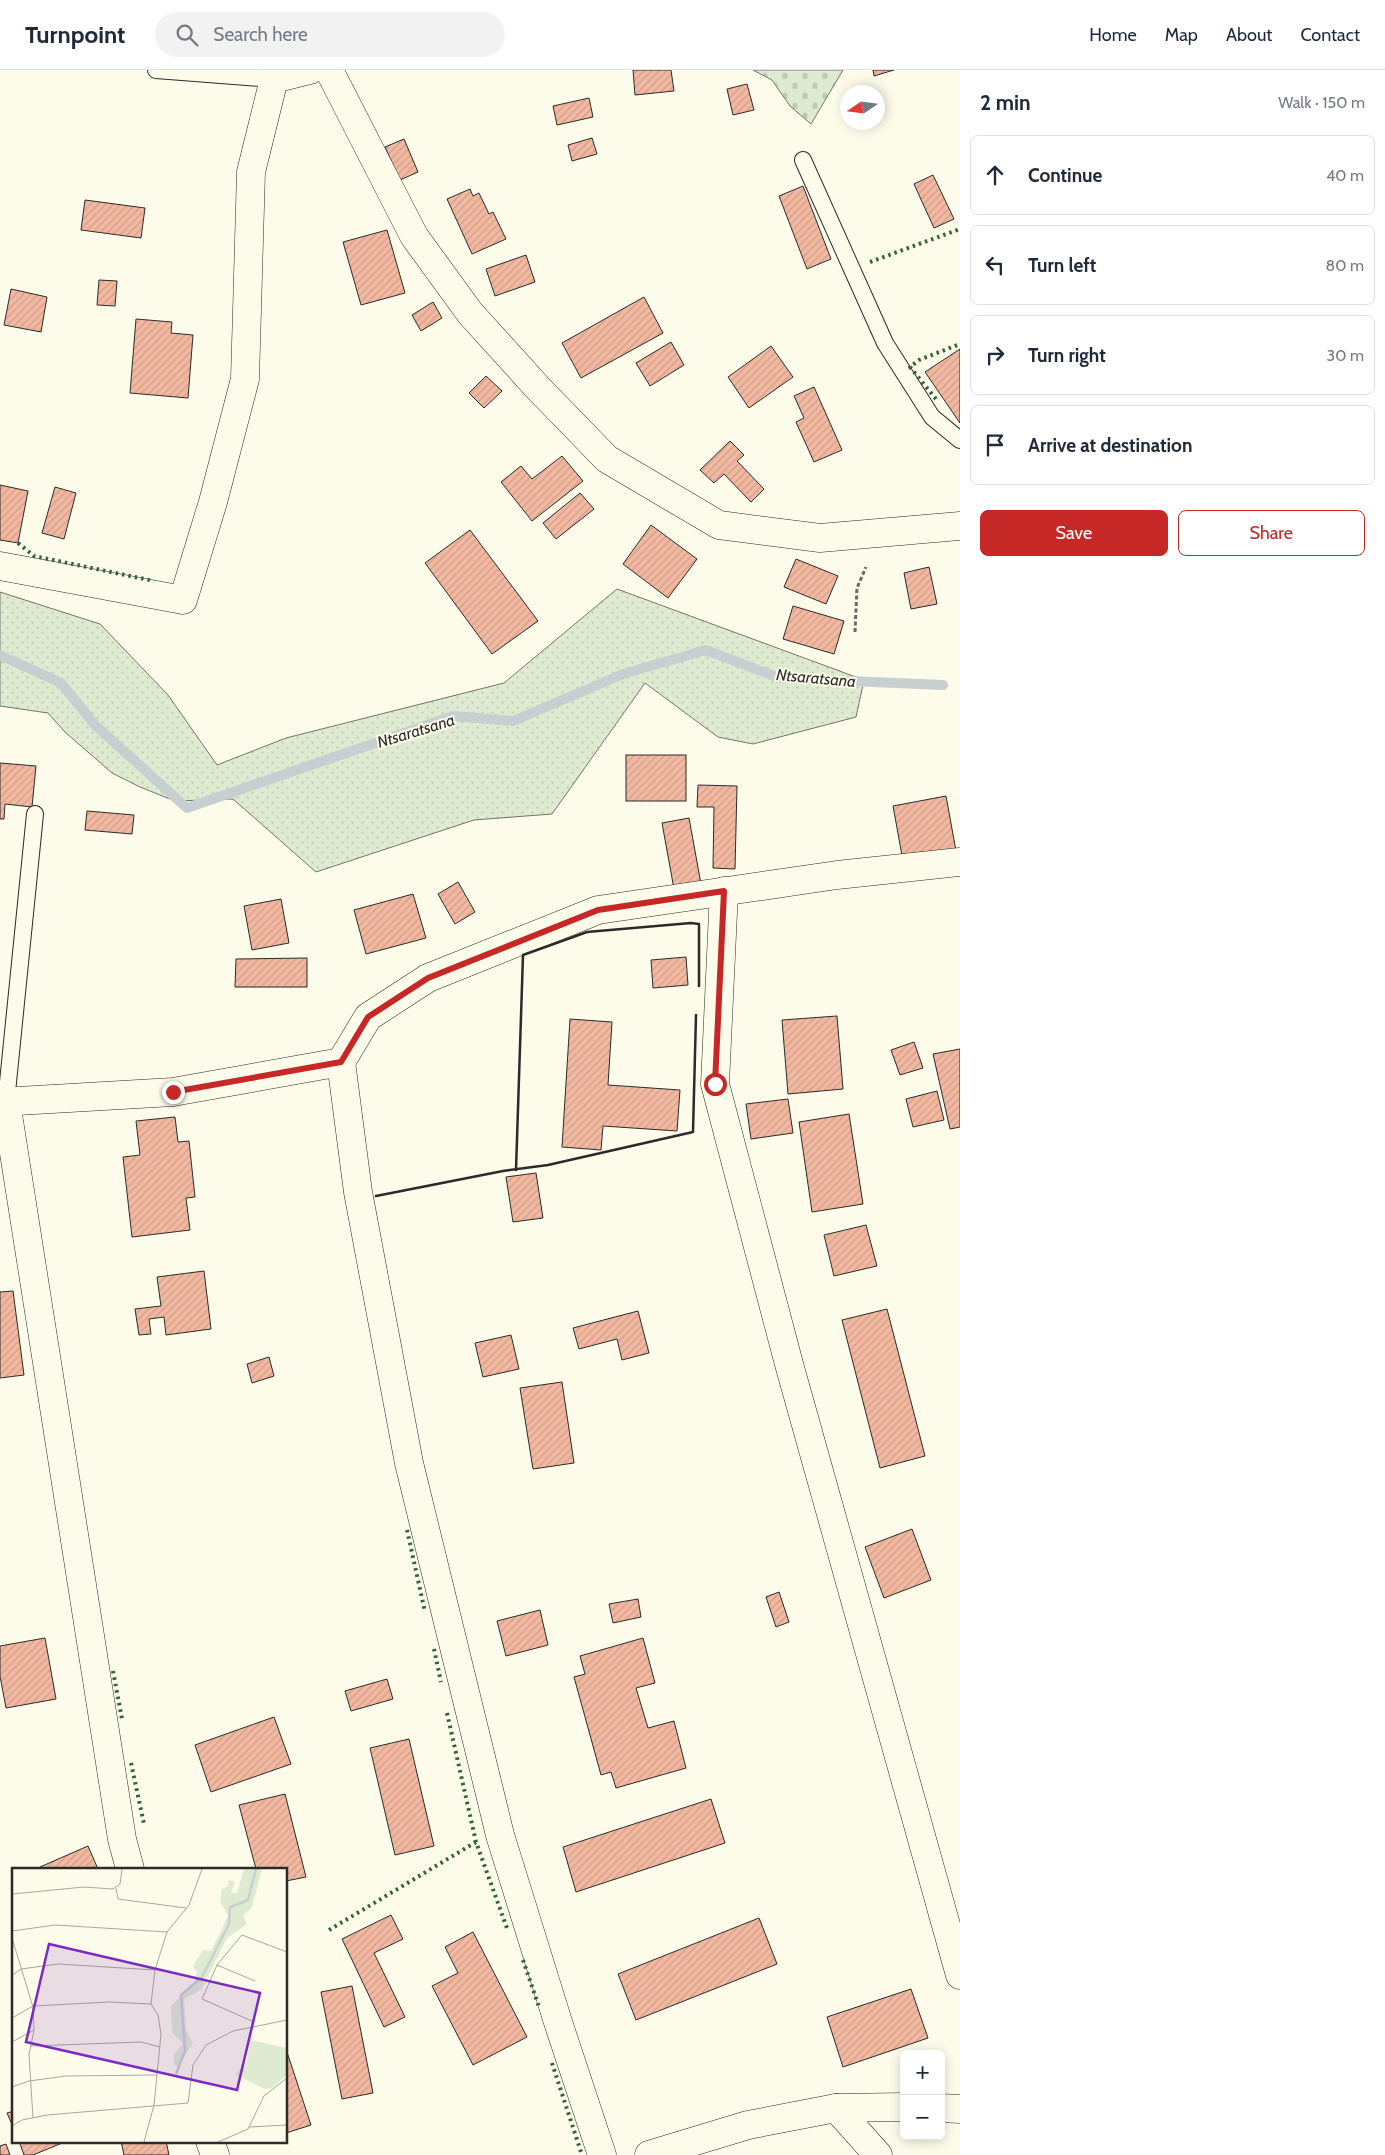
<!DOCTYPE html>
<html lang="en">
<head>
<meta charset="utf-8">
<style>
  :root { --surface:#fff; --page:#f2f2f3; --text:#1f2937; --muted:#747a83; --line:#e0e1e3; --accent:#c62828 }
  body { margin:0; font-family:Cabin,sans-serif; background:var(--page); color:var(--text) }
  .controls { position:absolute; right:15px; bottom:15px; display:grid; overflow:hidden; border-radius:8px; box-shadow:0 2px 12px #0003 }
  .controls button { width:45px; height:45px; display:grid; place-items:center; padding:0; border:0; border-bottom:1px solid var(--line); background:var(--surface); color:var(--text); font:25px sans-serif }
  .compass { position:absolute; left:840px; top:15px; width:45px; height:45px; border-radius:50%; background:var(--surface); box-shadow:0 2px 12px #0003; rotate:257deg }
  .stop { position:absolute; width:15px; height:15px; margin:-11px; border:4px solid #c62828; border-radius:50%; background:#fff }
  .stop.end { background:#c62828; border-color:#fff; box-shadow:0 1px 5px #0008 }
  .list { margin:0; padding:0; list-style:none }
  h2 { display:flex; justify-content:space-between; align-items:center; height:65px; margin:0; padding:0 20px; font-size:21px }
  h2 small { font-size:16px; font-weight:400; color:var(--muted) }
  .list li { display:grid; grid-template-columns:32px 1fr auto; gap:15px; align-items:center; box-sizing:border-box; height:80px; margin:0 10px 10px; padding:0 10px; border:1px solid var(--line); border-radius:8px }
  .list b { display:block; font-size:19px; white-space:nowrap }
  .list em { font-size:16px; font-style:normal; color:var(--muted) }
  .actions { display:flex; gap:10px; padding:15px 20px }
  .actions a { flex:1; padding:11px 0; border:1px solid var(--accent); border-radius:8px; text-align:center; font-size:18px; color:var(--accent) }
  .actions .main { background:var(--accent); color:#fff }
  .icon { flex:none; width:28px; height:28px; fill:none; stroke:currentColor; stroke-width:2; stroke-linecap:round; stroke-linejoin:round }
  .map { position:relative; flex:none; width:960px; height:2085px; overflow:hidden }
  header { display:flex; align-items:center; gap:30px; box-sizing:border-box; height:70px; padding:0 25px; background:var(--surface); border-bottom:1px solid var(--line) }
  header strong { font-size:24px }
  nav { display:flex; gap:28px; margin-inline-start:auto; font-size:18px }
  .search { width:350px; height:45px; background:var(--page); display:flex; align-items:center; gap:12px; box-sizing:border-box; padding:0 18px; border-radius:28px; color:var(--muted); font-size:19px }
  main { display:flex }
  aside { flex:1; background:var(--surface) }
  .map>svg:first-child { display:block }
  .grass { fill:url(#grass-dots); stroke:#74746e }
  .cemetery { fill:url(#cemetery-stones); stroke:#74746e }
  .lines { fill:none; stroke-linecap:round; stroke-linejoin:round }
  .stream { stroke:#c7d0d0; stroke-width:10 }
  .building { fill:url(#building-hatch); stroke:#2b2b2b }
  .service-casing { stroke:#2b2b2b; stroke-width:18 }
  .minor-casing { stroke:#2b2b2b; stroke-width:29 }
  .path { stroke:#6a6964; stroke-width:3; stroke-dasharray:4 2.5; stroke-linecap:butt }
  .service { stroke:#fdfbea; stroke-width:16 }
  .minor { stroke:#fdfbea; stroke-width:28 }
  .hedge { stroke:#34623c; stroke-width:4; stroke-dasharray:2.5 4; stroke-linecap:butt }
  .wall { stroke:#2b2b2b; stroke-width:2.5 }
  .route { stroke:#c62828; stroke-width:6 }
  .labels { text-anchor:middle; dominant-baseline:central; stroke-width:4; stroke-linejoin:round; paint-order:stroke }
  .water-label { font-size:16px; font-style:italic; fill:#2b2b2b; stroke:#fdfbea }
  .inset-river { fill:none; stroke:#c7d0d0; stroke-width:2.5 }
  .inset-road { fill:none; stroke:#a9a89e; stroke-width:1 }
  .view { fill:#7b2cbf; fill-opacity:0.15; stroke:#7b2cbf; stroke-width:2.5 }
  .inset-edge { fill:none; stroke:#2b2b2b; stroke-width:2.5 }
</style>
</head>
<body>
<header>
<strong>Turnpoint</strong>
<div class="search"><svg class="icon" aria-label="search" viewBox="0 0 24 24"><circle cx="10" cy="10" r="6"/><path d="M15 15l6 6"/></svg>Search here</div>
<nav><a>Home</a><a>Map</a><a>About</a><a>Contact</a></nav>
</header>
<main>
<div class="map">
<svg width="960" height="2085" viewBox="0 0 960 2085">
  <defs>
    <pattern id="grass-dots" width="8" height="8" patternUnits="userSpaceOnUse" patternTransform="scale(1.25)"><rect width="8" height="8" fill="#deebd1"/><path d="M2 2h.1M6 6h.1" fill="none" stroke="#bfcab4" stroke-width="1.8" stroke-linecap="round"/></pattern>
    <pattern id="cemetery-stones" width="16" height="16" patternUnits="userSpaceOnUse" patternTransform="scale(1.25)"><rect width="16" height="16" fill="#deebd1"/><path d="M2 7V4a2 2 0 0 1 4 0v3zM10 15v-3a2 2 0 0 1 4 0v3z" fill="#bfcab4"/></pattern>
    <pattern id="building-hatch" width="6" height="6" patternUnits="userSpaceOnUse" patternTransform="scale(1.25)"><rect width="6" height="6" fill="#f2b8a0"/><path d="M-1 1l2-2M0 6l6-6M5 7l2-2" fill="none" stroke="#d09e8a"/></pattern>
  </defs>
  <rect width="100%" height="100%" fill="#fdfbea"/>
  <path class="grass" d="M617,519L864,610L856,647L753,674L718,667L645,613L552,744L474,750L316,802L233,729L175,731L140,717L112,703L65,662L48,643L0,636V522L100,554L168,625L217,695L286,668L504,613Z"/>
  <path class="cemetery" d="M753,0H843L811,54L790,36L772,10Z"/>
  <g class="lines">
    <path class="stream" d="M0,585L61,613L96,656L187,738L453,646L513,651L623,604L706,580L779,608L943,615"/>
  </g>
  <g class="building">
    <path d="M633,0H671L674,21L635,25Z"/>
    <path d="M873,0H894L874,6Z"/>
    <path d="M747,14L754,40L733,45L727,19Z"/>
    <path d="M589,28L593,47L557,55L553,36Z"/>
    <path d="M592,68L597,84L572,91L568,75Z"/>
    <path d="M404,69L418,102L400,110L385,77Z"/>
    <path d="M933,105L954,149L934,158L914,114Z"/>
    <path d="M803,116L831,189L807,199L779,126Z"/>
    <path d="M470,119L473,126L479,123L489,144L493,142L506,169L472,184L447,129Z"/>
    <path d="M85,130L145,138L141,168L81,160Z"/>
    <path d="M387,160L405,223L361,235L343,172Z"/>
    <path d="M526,185L535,212L495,226L486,199Z"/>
    <path d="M99,210L117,211L115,236L97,235Z"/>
    <path d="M11,219L47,227L41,262L4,255Z"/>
    <path d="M644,227L663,263L581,308L562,273Z"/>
    <path d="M433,232L442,248L421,261L412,245Z"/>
    <path d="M136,249L172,252L171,263L193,265L188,328L130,323Z"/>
    <path d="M671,272L684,295L650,316L636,293Z"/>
    <path d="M771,276L793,307L749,338L728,307Z"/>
    <path d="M960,279V353L925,302Z"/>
    <path d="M486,306L502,321L484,338L469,323Z"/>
    <path d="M814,317L842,380L814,392L796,352L804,348L794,326Z"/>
    <path d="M730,371L744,385L737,391L764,419L751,432L724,404L714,413L700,400Z"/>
    <path d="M562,386L583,411L532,451L501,412L521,396L532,409Z"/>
    <path d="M0,415L28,421L18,473L0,470Z"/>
    <path d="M55,417L76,423L64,469L42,463Z"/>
    <path d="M580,423L594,439L556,469L543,453Z"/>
    <path d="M651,455L697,489L668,528L623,494Z"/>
    <path d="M470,460L538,551L492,584L425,493Z"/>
    <path d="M796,489L838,506L826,534L784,517Z"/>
    <path d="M929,497L937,534L911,539L904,503Z"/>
    <path d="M793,536L844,551L834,584L783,569Z"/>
    <rect x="626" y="685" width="60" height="46"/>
    <path d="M0,693L36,696L32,737L5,734L4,749H0Z"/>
    <path d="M698,715L737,716L735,799L713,798L714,737H697Z"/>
    <path d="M946,726L956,781L903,791L893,736Z"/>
    <path d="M87,741L134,745L132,764L85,760Z"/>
    <path d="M689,748L701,814L674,819L662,753Z"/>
    <path d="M458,812L475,842L455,854L438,824Z"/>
    <path d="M413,824L426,868L366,884L354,840Z"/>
    <path d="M281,829L289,873L252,880L244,836Z"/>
    <path d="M686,887L688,915L653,918L651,890Z"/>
    <path d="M307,888V917H235L236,889Z"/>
    <path d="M837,946L843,1019L788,1024L782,950Z"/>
    <path d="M570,949L612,952L608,1015L680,1020L677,1061L603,1056L601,1080L562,1077Z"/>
    <path d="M914,972L923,998L900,1005L891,980Z"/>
    <path d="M960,979V1057L950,1059L933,984Z"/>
    <path d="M937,1021L944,1050L913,1057L906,1029Z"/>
    <path d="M788,1029L793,1063L751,1069L746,1034Z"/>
    <path d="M849,1044L863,1134L812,1142L799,1052Z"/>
    <path d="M175,1047L178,1072L189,1071L195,1127L186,1128L190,1160L132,1167L123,1087L140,1085L136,1051Z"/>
    <path d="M536,1103L543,1148L513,1152L506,1107Z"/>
    <path d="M866,1155L877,1196L834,1206L824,1165Z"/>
    <path d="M204,1201L211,1259L166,1265L164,1247L149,1249L151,1264L139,1265L135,1239L161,1236L157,1207Z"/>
    <path d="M13,1221L24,1305L0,1308V1222Z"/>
    <path d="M887,1239L925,1386L880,1398L842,1250Z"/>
    <path d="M638,1241L649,1283L622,1290L617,1269L579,1279L573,1258Z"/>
    <path d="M511,1265L519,1299L483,1307L475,1273Z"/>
    <path d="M269,1287L274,1306L252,1313L247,1294Z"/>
    <path d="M562,1312L574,1393L533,1399L520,1318Z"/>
    <path d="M912,1459L931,1510L884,1528L865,1477Z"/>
    <path d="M779,1522L789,1552L776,1557L766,1527Z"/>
    <path d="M638,1529L641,1547L613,1553L609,1534Z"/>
    <path d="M540,1540L548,1575L506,1586L497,1551Z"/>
    <path d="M45,1568L56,1629L6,1638L0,1606V1576Z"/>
    <path d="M643,1568L655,1613L636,1618L648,1658L674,1651L686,1698L616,1718L611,1702L601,1705L574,1607L585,1604L580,1586Z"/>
    <path d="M387,1609L393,1629L351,1641L345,1621Z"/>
    <path d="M274,1647L291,1694L211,1722L195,1675Z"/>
    <path d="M409,1669L434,1776L395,1785L370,1678Z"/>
    <path d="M285,1724L306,1807L286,1811V1799H256L239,1735Z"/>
    <path d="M711,1729L725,1773L576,1822L563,1777Z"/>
    <path d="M88,1776L98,1799H41L40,1797Z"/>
    <path d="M391,1845L403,1869L374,1883L405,1947L384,1957L342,1869Z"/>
    <path d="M759,1848L777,1894L636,1950L618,1904Z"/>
    <path d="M473,1862L527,1967L473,1995L432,1916L458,1903L445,1877Z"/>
    <path d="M352,1916L373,2023L342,2029L321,1922Z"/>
    <path d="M911,1919L928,1968L843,1997L827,1947Z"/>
    <path d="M286,1979L311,2055L286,2063Z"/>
    <path d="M14,2041V2059L7,2043Z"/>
    <path d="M19,2071H67L33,2085H24Z"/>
    <path d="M121,2071H166L169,2085H124Z"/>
    <path d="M6,2074L10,2085H0V2076Z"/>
  </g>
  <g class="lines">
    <g class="service-casing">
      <g id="service">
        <path d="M156,0L274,9"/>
        <path d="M803,90L885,273L932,347L960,370"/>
        <path d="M6,1032L35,744"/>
      </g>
    </g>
    <g class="minor-casing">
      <g id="minor">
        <path d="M329,0L414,166L470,243L537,317L607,389L719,455L820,468L960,456"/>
        <path d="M0,496L183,530L213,432L245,309L251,102L274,9L310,0"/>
        <path d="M724,821L715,1014L789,1294L960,1905"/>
        <path d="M341,992L358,1122L409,1393L500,1765L558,1952L602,2085"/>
        <path d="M0,1032L173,1022L341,992L368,947L428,908L598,840L837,805L960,792"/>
        <path d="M6,1032L122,1769L130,1799"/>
        <path d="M836,2038L878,2085"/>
        <path d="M941,2038L960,2039"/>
        <path d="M210,2071L215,2085"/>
        <path d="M649,2085L748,2055L836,2038L904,2037"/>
      </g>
    </g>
    <path class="path" d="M855,562L857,518L866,497"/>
    <use href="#service" class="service"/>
    <use href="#minor" class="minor"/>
    <g class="hedge">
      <path d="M870,192L960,159"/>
      <path d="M936,329L910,297L919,290L960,274"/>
      <path d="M18,473L34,486L154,511"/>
      <path d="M407,1460L425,1542"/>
      <path d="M434,1579L441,1612"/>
      <path d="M113,1601L122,1649"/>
      <path d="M447,1643L476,1772L508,1861"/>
      <path d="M131,1693L144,1754"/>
      <path d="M329,1860L476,1772"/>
      <path d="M523,1890L539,1937"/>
      <path d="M552,1993L581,2082"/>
    </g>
    <g class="wall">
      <path d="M516,1100L523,885L587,862L691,853L699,854V916"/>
      <path d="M376,1126L503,1101L548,1095L693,1062L696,945"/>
    </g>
  </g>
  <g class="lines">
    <path class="route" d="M173,1022L341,992L368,947L428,908L598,840L724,821L715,1014"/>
  </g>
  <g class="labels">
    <g class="water-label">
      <text transform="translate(816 608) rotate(5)">Ntsaratsana</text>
      <text transform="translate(416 661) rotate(-17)">Ntsaratsana</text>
    </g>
  </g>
  <g transform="translate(12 1798)">
    <rect width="275" height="275" fill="#fdfbea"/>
    <path d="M232,1H250L240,39L231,48L235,56L215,70L189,122L172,131L174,162L181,175L166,198L162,197V186L171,176L160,164L159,138L182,115L185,105L181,98L191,82L199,83L209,63L216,47L208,34L210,21L216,18L217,12L223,14L219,25H225Z" fill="#deebd1"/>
    <path d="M238,172L275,180V207L260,220L252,221L223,206L234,196Z" fill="#deebd1"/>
    <path class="inset-river" d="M164,206L173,183L169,127L190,109L217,56L218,39L236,32L244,1"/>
    <path class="inset-road" d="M104,20L106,31L174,40M0,26L72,19L101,21L108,16L110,1M0,63L43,57L155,64M0,70L21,139L22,162L17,187L21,250M205,97L243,113M0,107L9,101L46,96L143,102M0,150L21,138L97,134L139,136M241,158L240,153L190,131L205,97L230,67L275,84M0,174L22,162M18,178L129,174L148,179M0,219L17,213L54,208L145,207M0,258L10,252L35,247L176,235L181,197L194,177L221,163L275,152M237,259L275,257M132,274L142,237L149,166L146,147L139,136L143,102L155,64L177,37L190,1M206,274L236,261L252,228L275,210"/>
    <path class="view" d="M37,76L248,125L225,222L14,174Z"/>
    <rect width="275" height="275" class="inset-edge"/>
  </g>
</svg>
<div class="controls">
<button>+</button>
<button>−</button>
</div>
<svg class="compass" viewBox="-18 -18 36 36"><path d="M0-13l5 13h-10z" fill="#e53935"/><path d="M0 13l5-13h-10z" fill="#747a83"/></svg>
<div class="stop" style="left:715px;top:1014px"></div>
<div class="stop end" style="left:173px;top:1022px"></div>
</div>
<aside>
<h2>2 min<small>Walk · 150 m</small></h2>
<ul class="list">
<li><svg class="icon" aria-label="ahead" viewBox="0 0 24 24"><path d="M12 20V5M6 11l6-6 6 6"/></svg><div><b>Continue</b></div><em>40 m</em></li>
<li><svg class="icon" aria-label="left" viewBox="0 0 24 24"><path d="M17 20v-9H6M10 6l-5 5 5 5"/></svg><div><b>Turn left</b></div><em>80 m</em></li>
<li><svg class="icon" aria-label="right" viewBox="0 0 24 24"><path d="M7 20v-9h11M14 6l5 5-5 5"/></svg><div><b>Turn right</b></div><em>30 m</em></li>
<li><svg class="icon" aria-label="arrive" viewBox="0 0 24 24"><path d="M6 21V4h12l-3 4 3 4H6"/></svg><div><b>Arrive at destination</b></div></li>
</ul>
<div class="actions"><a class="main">Save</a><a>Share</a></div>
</aside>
</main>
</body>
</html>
